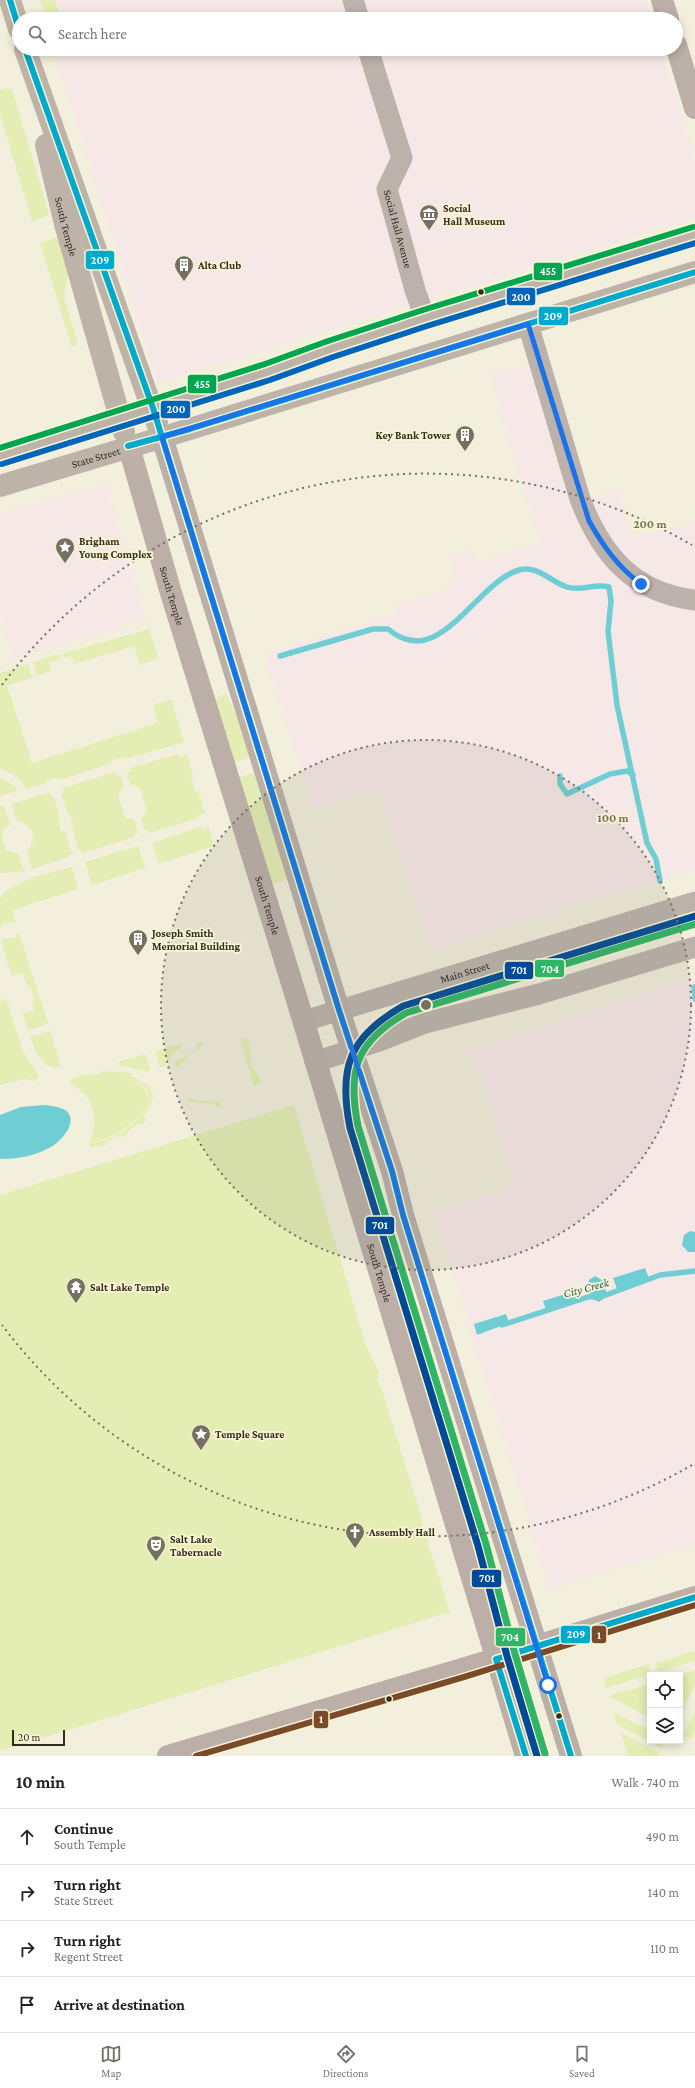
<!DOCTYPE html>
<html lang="en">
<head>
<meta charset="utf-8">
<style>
  :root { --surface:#fff; --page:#f2f2f2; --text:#202124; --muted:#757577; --line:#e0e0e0; --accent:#747162 }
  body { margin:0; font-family:"Crimson Pro",serif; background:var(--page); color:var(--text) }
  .controls { position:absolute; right:12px; bottom:12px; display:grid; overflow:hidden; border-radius:0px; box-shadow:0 2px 10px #0003 }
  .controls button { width:36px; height:36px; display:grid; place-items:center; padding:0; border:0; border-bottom:1px solid var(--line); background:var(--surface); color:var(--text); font:20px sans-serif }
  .scale { position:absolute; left:12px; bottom:10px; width:53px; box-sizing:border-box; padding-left:4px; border:2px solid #302d20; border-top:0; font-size:11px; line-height:14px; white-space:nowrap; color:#302d20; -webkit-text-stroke:3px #fbf5d3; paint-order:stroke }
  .stop { position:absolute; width:12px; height:12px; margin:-9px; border:3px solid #1a73e8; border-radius:50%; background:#fff }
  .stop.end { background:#1a73e8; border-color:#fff; box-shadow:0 1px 4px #0008 }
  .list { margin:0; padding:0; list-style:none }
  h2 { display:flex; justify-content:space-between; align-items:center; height:52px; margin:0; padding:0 16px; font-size:17px }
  h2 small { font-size:13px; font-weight:400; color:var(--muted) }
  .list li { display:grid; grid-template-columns:26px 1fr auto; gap:12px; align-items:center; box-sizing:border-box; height:56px; padding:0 16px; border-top:1px solid var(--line) }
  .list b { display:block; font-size:15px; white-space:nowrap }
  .list p { margin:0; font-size:13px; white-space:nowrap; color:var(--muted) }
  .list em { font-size:13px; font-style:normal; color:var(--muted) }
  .icon { flex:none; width:22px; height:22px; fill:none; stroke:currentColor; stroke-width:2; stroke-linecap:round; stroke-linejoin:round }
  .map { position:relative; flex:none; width:695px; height:1756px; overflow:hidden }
  .search { position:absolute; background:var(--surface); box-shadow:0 2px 10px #0003; left:12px; right:12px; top:12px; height:44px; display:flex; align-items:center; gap:10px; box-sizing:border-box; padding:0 14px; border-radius:22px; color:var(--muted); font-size:15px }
  .sheet { height:276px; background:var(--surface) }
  nav { display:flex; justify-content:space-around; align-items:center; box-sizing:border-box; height:56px; border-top:1px solid var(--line); background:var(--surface); font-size:11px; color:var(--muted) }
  nav a { display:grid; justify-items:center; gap:2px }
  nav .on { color:var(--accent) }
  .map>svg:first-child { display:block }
  .commercial { fill:#f6e8e6 }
  .green { fill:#e4edb3 }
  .water { fill:#6fced4 }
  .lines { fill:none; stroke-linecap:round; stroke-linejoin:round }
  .stream { stroke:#6fced4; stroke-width:5.5 }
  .street { stroke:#bcb2ab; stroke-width:21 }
  .secondary { stroke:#bbafa7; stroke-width:22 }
  .primary { stroke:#beb3a9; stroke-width:22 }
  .bus-1-casing { stroke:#fbf5d3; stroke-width:9 }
  .bus-2-casing { stroke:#fbf5d3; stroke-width:9 }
  .bus-3-casing { stroke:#fbf5d3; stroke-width:9 }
  .bus-4-casing { stroke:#fbf5d3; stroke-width:9 }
  .bus-1 { stroke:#00a9ce; stroke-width:6 }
  .bus-2 { stroke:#0065bd; stroke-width:6 }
  .bus-3 { stroke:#00a651; stroke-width:6 }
  .bus-4 { stroke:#7a4b2a; stroke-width:6 }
  .rail-1-casing { stroke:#fbf5d3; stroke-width:10 }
  .rail-2-casing { stroke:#fbf5d3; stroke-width:10 }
  .rail-1 { stroke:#004a97; stroke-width:7 }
  .rail-2 { stroke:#2eb566; stroke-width:7 }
  .route { stroke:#1a73e8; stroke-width:5 }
  .ring { fill:none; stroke:#747162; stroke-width:2; stroke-dasharray:2 4 }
  .bus-dot { fill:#302d20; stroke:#fbf5d3; stroke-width:1.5 }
  .labels { text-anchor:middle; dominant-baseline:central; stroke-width:3.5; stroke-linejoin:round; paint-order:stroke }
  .poi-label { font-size:11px; font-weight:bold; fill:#302d20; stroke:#fbf5d3; text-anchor:start }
  .street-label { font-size:11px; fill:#302d20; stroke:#fbf5d3 }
  .water-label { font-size:12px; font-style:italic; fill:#295f66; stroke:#fbf5d3 }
  .centre { fill:#747162; stroke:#fbf5d3; stroke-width:2 }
  .ring-label { font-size:12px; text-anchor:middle; font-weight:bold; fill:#747162; stroke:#fbf5d3; stroke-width:3.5; stroke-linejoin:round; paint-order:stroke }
  .line-badge { stroke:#fbf5d3; stroke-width:1.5 }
  .badge-label { font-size:11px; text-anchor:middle; font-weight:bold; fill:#fff }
</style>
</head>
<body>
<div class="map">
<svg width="695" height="1756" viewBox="0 0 695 1756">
  <rect width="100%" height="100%" fill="#f2efdc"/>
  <g class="commercial">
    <path d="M39,0H646L652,19H45Z"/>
    <path d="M54,49H661L695,160V218L157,383Z"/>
    <path d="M530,363L579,503L618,489L633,539L695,521V870L595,900L593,897L556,909L557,914L499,927L431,953L379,788L313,809L264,654L395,614L392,606L444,590L449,586L455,576V565L452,556L472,550L475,562L540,543L490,376Z"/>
    <path d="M106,485L146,619L13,659L0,615V513Z"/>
    <path d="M695,978V1544L550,1589L433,1209L446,1205L448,1210L467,1204V1200L487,1194L488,1197L506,1192L505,1186L515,1183L480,1071L478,1072L474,1065L471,1054L463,1056L462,1052Z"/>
  </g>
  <g class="green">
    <path d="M40,0H55L60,16L46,19Z"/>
    <path d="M6,88L12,90L49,213L47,216L32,221L0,114V90Z"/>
    <path d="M58,237L68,273L64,298L78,344L72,347L40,243Z"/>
    <path d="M149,629L158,658L140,665L134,646L74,664L72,656L65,658L63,654Z"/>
    <path d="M58,654L60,659L49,663L51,671L37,676L33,662Z"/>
    <path d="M28,664L32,678L7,685L32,763L158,723L153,705L171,699L184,742L126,759L124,757L111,760L112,763L60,780L58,777L45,781L46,783L27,789L17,777L0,768V673Z"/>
    <path d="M226,694L242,727L251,757L233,763L213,699Z"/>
    <path d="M178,754L179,757L187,754L193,776L191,777L195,792L198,791L205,813L197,815L198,818L150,833L148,830L145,831L141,817L145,816L144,813L147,812L140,787L137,788L136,785L131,786L127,773L131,772L130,768Z"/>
    <path d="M115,772L116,776L120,775L124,788L120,790V792L118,794L125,818L134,819L138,833L134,834L135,837L83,853L82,850L79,851L72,828L74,827L70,815H68L61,793L64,792L63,788Z"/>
    <path d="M256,772L289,879L268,886L237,778Z"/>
    <path d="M0,777L16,787L17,791L0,796Z"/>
    <path d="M49,792L50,796L53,795L60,818L58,819L61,831H65L72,854L68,855L69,857L32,869L27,852C38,840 34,824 17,821L12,804Z"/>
    <path d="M4,805L10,824L3,831L2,841L7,851L18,853L24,872L0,873V806Z"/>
    <path d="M201,827L202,830L209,828L214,846L159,864L152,843Z"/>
    <path d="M138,846L145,868L92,885L85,862Z"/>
    <path d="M72,867L78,889L12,910L16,923L13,924L12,921L2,924V927L0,928V898C18,878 47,874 72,867Z"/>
    <path d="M19,933L48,1024L28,1030L23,1014L34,1011L32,1000L34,999L30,985L27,986L23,973L12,976L1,940L17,937L16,935Z"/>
    <path d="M6,999L23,1051L38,1074V1078L34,1081L24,1079L0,1085V1001Z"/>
    <path d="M50,1031L61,1067C41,1070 37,1052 30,1037Z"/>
    <path d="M249,1037L251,1063L262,1083L254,1086L240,1040Z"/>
    <path d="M202,1041L204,1045L189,1054L178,1068L174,1065L178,1059L180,1060L197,1047L196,1044Z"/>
    <path d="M182,1043L183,1045L172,1055L164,1067H160L156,1054V1051Z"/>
    <path d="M145,1054L150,1069L148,1072L118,1064L120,1061Z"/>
    <path d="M102,1071L131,1073V1075L148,1086L149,1085L154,1099H152L144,1118L146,1120L142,1125L139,1123L127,1132L128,1134L123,1137L121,1135L105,1142L106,1145L100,1147L98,1145L91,1148L89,1142C118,1147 181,1092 129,1079C134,1081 140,1083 144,1088C163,1109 108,1145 90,1141C100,1120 94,1096 73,1086L77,1082L72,1085L70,1082C73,1074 93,1075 102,1073Z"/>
    <path d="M188,1098L200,1101H221L222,1107H215V1104L186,1102Z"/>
    <path d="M294,1105L366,1346L379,1373L377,1381L381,1387L421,1515L423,1528L450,1612L0,1751V1195Z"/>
    <path d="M695,1651V1661L658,1672L656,1663Z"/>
    <path d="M649,1664L651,1674L606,1688L604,1678Z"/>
    <path d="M695,1670V1685L680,1715V1675H678Z"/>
    <path d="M650,1684V1718L609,1696Z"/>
    <path d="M695,1711V1731L691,1739L683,1735Z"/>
    <path d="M614,1712L650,1731V1741H666L662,1748L617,1724Z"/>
    <path d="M621,1733L659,1753L658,1756H628Z"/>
  </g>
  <g class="water">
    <path d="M43,1105C51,1106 64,1106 69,1114C76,1125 60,1142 51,1147C35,1156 18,1159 0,1159V1115L21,1107Z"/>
    <path d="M690,1231L695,1232V1252H688L682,1245L684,1235Z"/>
    <path d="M645,1268L649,1278L617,1289L613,1278Z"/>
    <path d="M595,1276L602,1280L606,1291V1297L599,1302L592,1299L587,1289L589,1280Z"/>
    <path d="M575,1291L579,1301L546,1310L543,1301Z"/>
    <path d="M506,1314L509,1323L477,1335L474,1324Z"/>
  </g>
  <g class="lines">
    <g class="stream">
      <path d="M280,656L373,629H388C439,673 476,582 519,570C538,565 551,582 567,587C583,592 592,583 609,587L611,601L608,631L617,705L647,843L656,859L660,881"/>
      <path d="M560,776V784L567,794L610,774L627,771L633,775"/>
      <path d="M694,987L695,999"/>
      <path d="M502,1325L588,1297L606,1295L660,1275L695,1271"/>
    </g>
    <g class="street">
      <path d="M353,0L359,19"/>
      <path id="s1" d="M368,49L402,158L387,189L415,290L425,318"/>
      <path d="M528,324L580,499C601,554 633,593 695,600"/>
      <path id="s2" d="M304,1021L695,902"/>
      <path d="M315,1062L382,1040L425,1023L539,994L695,947"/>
    </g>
    <g class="secondary">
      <path d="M662,0L668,19"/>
      <path d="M676,45L695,108"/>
      <path d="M162,437L339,1010L392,1171L403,1215L571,1756"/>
      <path id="s3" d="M129,447L171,593L294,990L526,1756"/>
      <path d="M168,1756L462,1669L695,1597"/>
    </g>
    <g class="primary">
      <path d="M10,0L19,29"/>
      <path d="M25,49L157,423"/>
      <path id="s4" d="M46,145L65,224L124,432"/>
      <path d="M0,456L268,372L330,349L425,318L695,235"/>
      <path id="s5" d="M0,486L190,429L695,272"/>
    </g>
    <g class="bus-1-casing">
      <g id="bus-1">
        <path d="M10,0L19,29"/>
        <path d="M25,49L153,408L339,1010L392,1171L403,1215L571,1756"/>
        <path d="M128,446L190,429L695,272"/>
        <path d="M526,1756L496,1659L695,1597"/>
      </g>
    </g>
    <g class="bus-2-casing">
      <path id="bus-2" d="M2,464L270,380L333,357L427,326L695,243"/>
    </g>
    <g class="bus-3-casing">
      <path id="bus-3" d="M0,448L265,364L328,341L423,310L693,227"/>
    </g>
    <g class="bus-4-casing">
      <path id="bus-4" d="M196,1756L464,1677L695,1605"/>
    </g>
    <use href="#bus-1" class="bus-1"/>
    <use href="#bus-2" class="bus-2"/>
    <use href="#bus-3" class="bus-3"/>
    <use href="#bus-4" class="bus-4"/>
    <g class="rail-1-casing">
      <path id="rail-1" d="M537,1756L507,1656L478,1546L350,1128C338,1068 349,1037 403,1006L695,916"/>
    </g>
    <g class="rail-2-casing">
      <path id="rail-2" d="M545,1754L515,1654L486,1544L358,1126C347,1070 356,1042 406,1013L695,924"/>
    </g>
    <use href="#rail-1" class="rail-1"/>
    <use href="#rail-2" class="rail-2"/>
  </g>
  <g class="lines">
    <path class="route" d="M548,1685L403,1215L392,1171L339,1010L162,437L528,324L589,521C603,546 618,567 641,584"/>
  </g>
  <circle cx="426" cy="1005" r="265" fill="#747162" fill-opacity=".12"/>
  <g class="ring">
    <circle cx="426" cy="1005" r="265"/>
    <path d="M692 1465A531 531 0 0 1 2 1325M2 685A531 531 0 0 1 692 545"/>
  </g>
  <defs>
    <g id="museum-pin" transform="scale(1)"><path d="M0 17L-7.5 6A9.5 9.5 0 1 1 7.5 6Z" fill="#747162" stroke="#fbf5d3"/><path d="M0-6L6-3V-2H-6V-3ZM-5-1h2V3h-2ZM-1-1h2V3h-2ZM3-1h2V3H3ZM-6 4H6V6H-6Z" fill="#fff"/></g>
    <g id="building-pin" transform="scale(1)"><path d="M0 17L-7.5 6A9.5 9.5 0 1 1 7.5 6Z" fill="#747162" stroke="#fbf5d3"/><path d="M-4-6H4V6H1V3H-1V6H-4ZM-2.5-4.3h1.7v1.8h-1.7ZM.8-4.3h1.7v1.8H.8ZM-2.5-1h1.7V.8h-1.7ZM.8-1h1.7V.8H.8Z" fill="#fff"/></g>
    <g id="sight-pin" transform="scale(1)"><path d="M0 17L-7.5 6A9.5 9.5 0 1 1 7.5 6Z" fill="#747162" stroke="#fbf5d3"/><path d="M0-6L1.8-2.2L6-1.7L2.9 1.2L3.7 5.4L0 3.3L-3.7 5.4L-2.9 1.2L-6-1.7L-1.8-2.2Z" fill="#fff"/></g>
    <g id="temple-pin" transform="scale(1)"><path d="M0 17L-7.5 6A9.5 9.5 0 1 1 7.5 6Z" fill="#747162" stroke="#fbf5d3"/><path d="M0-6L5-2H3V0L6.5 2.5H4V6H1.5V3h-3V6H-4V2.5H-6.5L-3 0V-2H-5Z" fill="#fff"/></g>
    <g id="church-pin" transform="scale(1)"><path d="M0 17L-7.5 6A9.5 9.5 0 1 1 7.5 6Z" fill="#747162" stroke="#fbf5d3"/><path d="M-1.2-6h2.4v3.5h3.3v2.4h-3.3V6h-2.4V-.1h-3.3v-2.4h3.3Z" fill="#fff"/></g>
    <g id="theatre-pin" transform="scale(1)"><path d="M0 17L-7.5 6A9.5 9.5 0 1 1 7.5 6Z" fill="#747162" stroke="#fbf5d3"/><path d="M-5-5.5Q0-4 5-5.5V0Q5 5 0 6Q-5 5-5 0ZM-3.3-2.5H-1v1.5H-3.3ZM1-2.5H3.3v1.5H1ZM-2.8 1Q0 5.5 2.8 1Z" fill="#fff"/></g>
  </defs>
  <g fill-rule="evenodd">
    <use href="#museum-pin" x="429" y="214"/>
    <use href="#building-pin" x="184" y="265"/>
    <use href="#building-pin" x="465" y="435"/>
    <use href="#sight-pin" x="65" y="547"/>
    <use href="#building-pin" x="138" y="939"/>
    <use href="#temple-pin" x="76" y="1287"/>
    <use href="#sight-pin" x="201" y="1434"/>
    <use href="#church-pin" x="355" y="1532"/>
    <use href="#theatre-pin" x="156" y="1545"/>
  </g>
  <g class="bus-dot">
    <circle cx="481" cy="292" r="3.5"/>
    <circle cx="389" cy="1699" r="3.5"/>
    <circle cx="559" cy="1716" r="3.5"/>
  </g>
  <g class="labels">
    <g class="poi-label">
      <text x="443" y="208">Social<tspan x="443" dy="13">Hall Museum</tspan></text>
      <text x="198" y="265">Alta Club</text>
      <text x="451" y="435" text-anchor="end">Key Bank Tower</text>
      <text x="79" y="541">Brigham<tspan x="79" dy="13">Young Complex</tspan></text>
      <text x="152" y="933">Joseph Smith<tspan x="152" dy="13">Memorial Building</tspan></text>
      <text x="90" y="1287">Salt Lake Temple</text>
      <text x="215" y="1434">Temple Square</text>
      <text x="369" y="1532">Assembly Hall</text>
      <text x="170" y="1539">Salt Lake<tspan x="170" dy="13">Tabernacle</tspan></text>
    </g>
    <g class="street-label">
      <text stroke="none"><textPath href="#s4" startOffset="84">South Temple</textPath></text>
      <text stroke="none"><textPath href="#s1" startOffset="190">Social Hall Avenue</textPath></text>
      <text stroke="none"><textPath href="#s5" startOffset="100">State Street</textPath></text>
      <text stroke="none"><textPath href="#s3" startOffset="155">South Temple</textPath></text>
      <text stroke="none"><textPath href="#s3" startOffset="479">South Temple</textPath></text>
      <text stroke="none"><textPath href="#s2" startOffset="168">Main Street</textPath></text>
      <text stroke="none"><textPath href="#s3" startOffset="863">South Temple</textPath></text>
    </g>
    <g class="water-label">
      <text transform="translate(586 1288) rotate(-15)">City Creek</text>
    </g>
  </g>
  <circle cx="426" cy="1005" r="6" class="centre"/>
  <g class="ring-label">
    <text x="650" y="528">200 m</text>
    <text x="613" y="822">100 m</text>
  </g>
  <g class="line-badge">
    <rect x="85" y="250" width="30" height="20" rx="4" fill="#00a9ce"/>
    <rect x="533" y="262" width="30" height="19" rx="4" fill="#00a651"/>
    <rect x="506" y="287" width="30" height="19" rx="4" fill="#0065bd"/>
    <rect x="538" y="306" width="31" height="20" rx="4" fill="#00a9ce"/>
    <rect x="187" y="374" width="30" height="20" rx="4" fill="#00a651"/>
    <rect x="160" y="400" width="31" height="19" rx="4" fill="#0065bd"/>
    <rect x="534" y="959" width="31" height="19" rx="4" fill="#2eb566"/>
    <rect x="504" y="961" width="30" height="19" rx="4" fill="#004a97"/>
    <rect x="365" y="1216" width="30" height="19" rx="4" fill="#004a97"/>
    <rect x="471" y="1569" width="31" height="19" rx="4" fill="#004a97"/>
    <rect x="560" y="1625" width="31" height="19" rx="4" fill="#00a9ce"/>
    <rect x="591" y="1625" width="16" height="19" rx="4" fill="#7a4b2a"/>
    <rect x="495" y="1627" width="31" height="20" rx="4" fill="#2eb566"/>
    <rect x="313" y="1710" width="16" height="19" rx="4" fill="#7a4b2a"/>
  </g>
  <g class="badge-label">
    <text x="100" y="264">209</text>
    <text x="548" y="275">455</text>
    <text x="521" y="301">200</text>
    <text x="553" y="320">209</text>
    <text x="202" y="388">455</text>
    <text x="176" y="413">200</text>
    <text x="550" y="973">704</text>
    <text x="519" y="974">701</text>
    <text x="380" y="1229">701</text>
    <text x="487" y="1582">701</text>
    <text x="576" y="1638">209</text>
    <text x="599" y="1639">1</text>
    <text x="510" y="1641">704</text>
    <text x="321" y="1723">1</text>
  </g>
</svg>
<div class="controls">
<button><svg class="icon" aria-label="locate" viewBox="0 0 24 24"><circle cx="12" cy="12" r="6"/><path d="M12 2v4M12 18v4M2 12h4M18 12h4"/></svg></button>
<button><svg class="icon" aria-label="layers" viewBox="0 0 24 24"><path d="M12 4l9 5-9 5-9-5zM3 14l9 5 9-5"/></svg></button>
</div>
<div class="scale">20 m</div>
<div class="stop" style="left:548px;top:1685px"></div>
<div class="stop end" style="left:641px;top:584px"></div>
<div class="search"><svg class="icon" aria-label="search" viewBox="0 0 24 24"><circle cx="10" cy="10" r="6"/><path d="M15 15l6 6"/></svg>Search here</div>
</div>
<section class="sheet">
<h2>10 min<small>Walk · 740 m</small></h2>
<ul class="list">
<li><svg class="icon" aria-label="ahead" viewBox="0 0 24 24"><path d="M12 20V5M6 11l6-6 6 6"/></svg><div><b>Continue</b><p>South Temple</p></div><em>490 m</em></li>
<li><svg class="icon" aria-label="right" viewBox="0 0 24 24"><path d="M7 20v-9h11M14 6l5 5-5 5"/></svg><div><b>Turn right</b><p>State Street</p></div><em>140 m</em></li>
<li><svg class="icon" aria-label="right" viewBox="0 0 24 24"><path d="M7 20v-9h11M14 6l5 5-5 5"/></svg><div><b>Turn right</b><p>Regent Street</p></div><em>110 m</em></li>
<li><svg class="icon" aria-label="arrive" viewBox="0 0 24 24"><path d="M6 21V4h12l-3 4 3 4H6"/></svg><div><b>Arrive at destination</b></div></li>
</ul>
</section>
<nav>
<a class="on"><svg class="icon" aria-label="map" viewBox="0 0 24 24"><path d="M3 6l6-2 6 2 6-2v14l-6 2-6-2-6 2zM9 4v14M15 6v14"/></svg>Map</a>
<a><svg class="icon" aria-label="directions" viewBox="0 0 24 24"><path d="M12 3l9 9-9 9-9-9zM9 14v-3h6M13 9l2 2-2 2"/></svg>Directions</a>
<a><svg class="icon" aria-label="saved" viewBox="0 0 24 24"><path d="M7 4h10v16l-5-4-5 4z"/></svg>Saved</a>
</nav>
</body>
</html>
